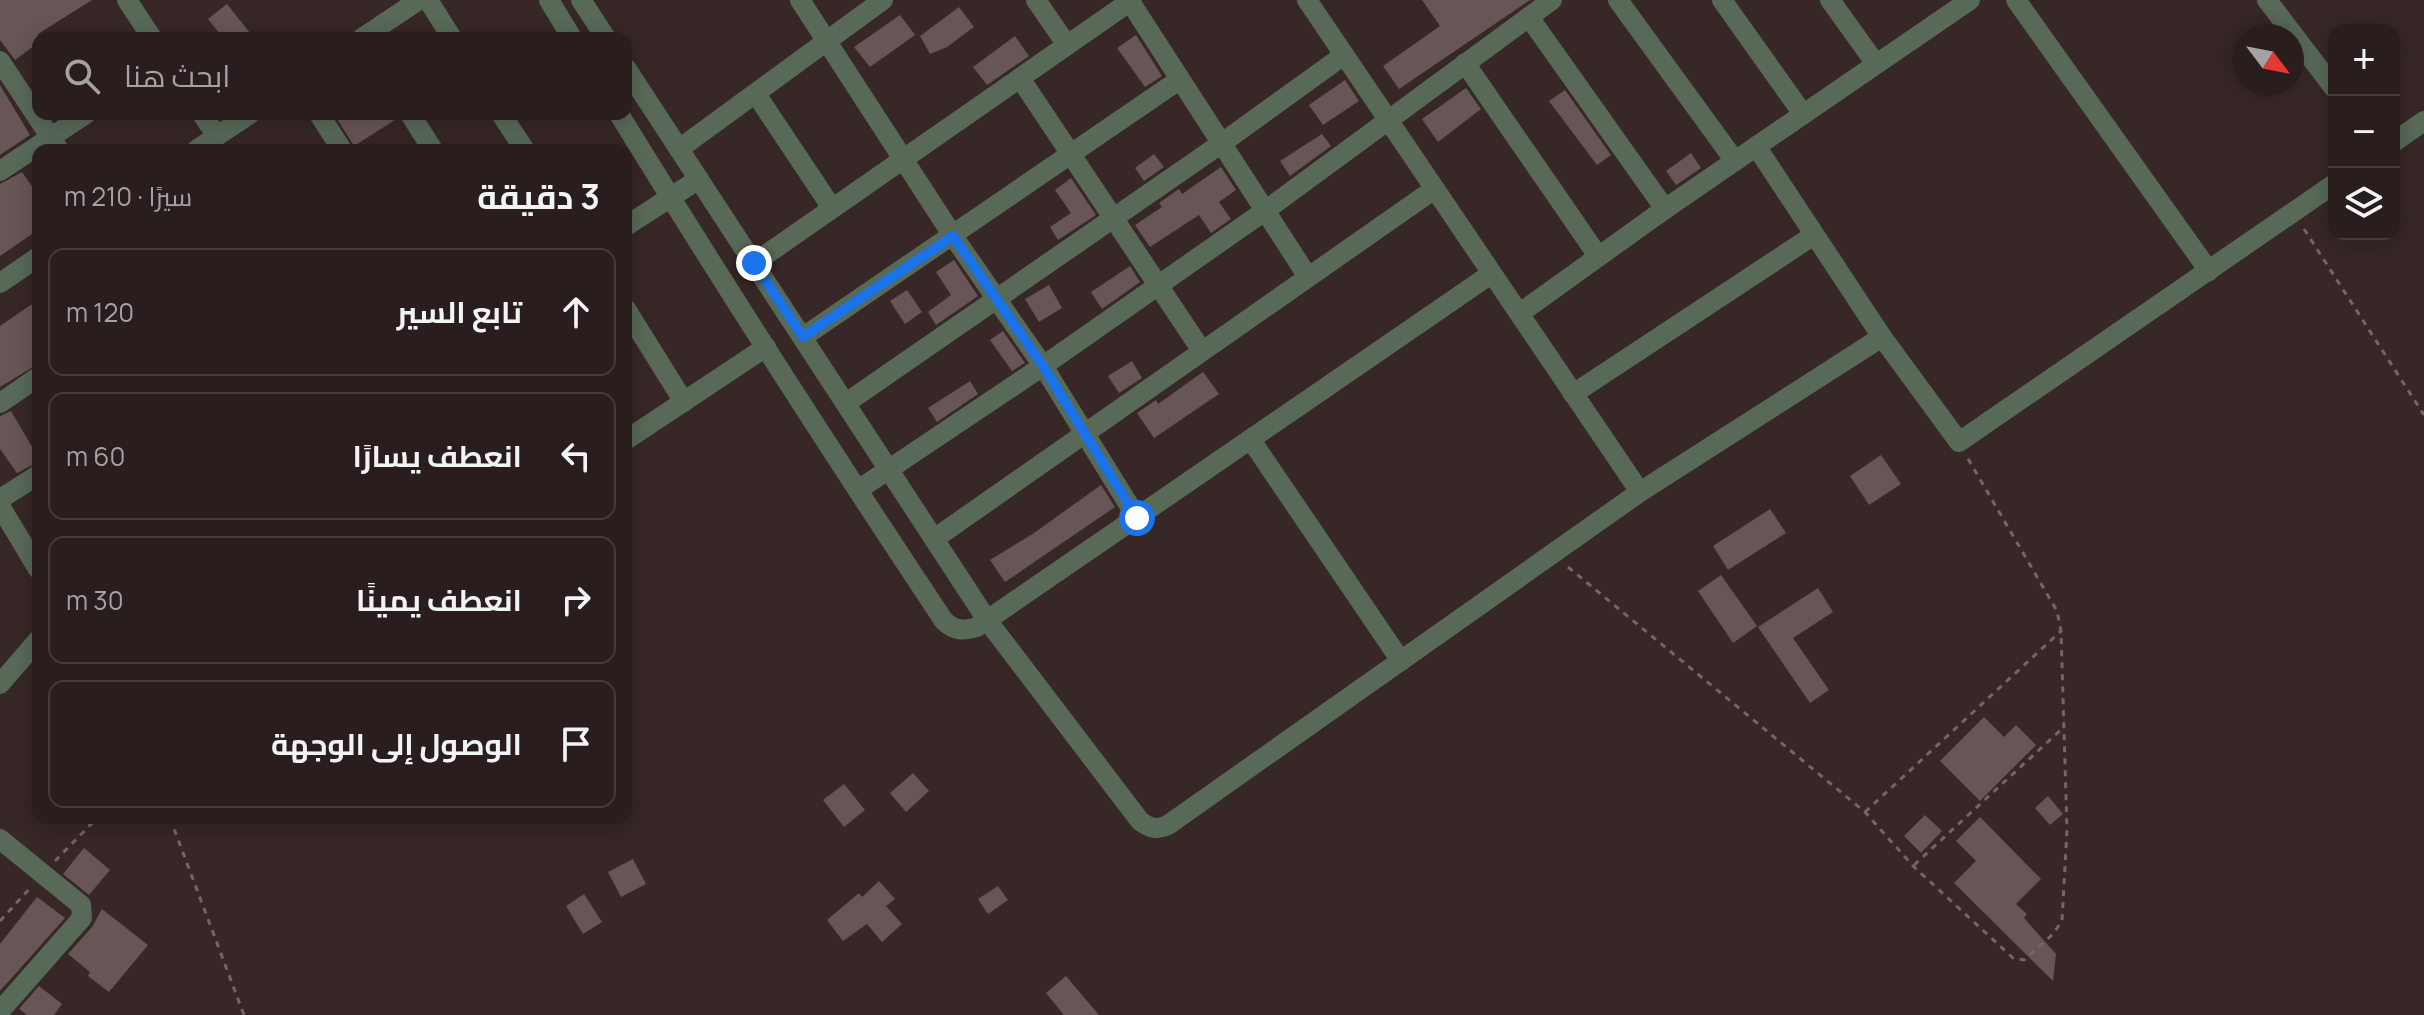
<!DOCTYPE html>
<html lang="ar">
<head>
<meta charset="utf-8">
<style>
  :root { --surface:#291d1d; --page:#312626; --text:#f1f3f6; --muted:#a5a2a4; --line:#453b3b }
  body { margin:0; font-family:Manrope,Cairo,sans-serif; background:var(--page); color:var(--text); direction:rtl }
  .controls { position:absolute; right:24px; top:24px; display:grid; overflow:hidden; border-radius:16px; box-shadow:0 4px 20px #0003 }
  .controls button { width:72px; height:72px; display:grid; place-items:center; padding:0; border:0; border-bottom:2px solid var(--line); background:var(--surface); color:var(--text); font:40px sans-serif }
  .compass { position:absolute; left:2232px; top:24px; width:72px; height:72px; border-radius:50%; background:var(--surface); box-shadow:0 4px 20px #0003; rotate:122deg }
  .stop { position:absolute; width:24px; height:24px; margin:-18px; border:6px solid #1a73e8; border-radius:50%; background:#fff }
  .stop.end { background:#1a73e8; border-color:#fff; box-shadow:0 2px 8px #0008 }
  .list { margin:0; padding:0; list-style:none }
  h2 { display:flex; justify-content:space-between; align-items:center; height:104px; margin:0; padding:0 32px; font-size:34px }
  h2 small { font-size:26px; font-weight:400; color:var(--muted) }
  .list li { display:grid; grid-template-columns:52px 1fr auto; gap:24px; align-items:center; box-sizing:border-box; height:128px; margin:0 16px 16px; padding:0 16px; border:2px solid var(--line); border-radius:16px }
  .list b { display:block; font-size:30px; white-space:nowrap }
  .list em { font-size:26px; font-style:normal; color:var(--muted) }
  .icon { flex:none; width:44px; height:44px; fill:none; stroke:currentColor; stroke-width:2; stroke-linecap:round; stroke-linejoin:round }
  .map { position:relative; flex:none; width:2424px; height:1015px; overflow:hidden; direction:ltr }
  .search { position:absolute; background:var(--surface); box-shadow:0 4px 20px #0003; left:32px; top:32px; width:600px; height:88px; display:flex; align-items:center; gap:20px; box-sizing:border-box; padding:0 28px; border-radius:16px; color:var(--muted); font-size:30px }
  .panel { position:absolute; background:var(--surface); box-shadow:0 4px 20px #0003; left:32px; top:144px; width:600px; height:680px; border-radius:16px; direction:rtl }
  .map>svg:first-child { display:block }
  .building { fill:#685656 }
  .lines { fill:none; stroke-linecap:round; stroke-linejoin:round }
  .path { stroke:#746666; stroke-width:3; stroke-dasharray:6 6; stroke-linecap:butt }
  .street { stroke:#586958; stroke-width:20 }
  .route { stroke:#1a73e8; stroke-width:10 }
</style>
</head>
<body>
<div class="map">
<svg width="2424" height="1015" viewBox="0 0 2424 1015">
  <rect width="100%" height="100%" fill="#372727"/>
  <g class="building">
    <path d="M0,0H92L38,34V43L15,60L0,40Z"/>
    <path d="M1422,0H1530L1399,89L1383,66L1440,26Z"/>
    <path d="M227,4L254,38H223L208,19Z"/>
    <path d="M959,7L974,27L947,47L930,54L920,36Z"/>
    <path d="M900,15L915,35L870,67L854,47Z"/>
    <path d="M1136,35L1162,76L1145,87L1117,48Z"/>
    <path d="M1015,36L1029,56L987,85L973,67Z"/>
    <path d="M1345,80L1359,101L1323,125L1309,105Z"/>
    <path d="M0,85L30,135L0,155Z"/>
    <path d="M1466,88L1481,109L1438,142L1422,119Z"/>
    <path d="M1565,90L1611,155L1597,165L1549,101Z"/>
    <path d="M334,114H397L398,118L354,146Z"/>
    <path d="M1322,134L1331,146L1290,176L1280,161Z"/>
    <path d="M1691,153L1701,168L1676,185L1666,171Z"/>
    <path d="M1154,154L1164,167L1144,181L1135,168Z"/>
    <path d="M1221,167L1236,190L1219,202L1231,219L1211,233L1199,215L1150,247L1135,225L1162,207L1159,203L1179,189L1182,194Z"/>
    <path d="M22,172L38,195V230L0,256V184Z"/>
    <path d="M1071,178L1096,215L1058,240L1050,227L1071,213L1055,190Z"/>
    <path d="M954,260L978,296L936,325L928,312L951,295L936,272Z"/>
    <path d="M1130,266L1140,282L1102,309L1091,292Z"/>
    <path d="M1049,285L1062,308L1039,322L1025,299Z"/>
    <path d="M907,290L922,312L905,324L890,301Z"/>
    <path d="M38,300V364L0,387V326Z"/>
    <path d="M1003,331L1025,363L1012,371L990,340Z"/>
    <path d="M1132,361L1142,378L1119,393L1108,376Z"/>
    <path d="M1203,372L1219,394L1154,438L1137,413L1156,400L1158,404Z"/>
    <path d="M970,381L978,394L937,422L928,408Z"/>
    <path d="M11,411L38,457V462L17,473L0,449V416Z"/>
    <path d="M1881,455L1901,484L1869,505L1850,476Z"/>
    <path d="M1101,485L1115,507L1005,582L990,560L1034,533Z"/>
    <path d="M1770,509L1786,533L1728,570L1713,546Z"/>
    <path d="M1721,575L1757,626L1733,643L1698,591Z"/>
    <path d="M1818,588L1833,612L1793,638L1829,690L1810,703L1758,627Z"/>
    <path d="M1984,717L2004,737L2016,725L2036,745L1980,801L1940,761Z"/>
    <path d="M913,773L929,791L906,812L890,793Z"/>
    <path d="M844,784L865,810L844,827L823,800Z"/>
    <path d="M2048,796L2063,814L2050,825L2035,808Z"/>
    <path d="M1925,815L1942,831L1921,853L1904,836Z"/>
    <path d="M1980,817L2041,879L2016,904L2027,914L2024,918L2056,954L2053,981L1954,883L1976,861L1956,841Z"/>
    <path d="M84,848L110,870L89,895L63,874Z"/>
    <path d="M633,859L646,884L621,897L608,872Z"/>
    <path d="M879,881L895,899L886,906L902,924L882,942L867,924L843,941L827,920L859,893L862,897Z"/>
    <path d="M998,886L1008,900L988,914L978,899Z"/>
    <path d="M584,894L602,922L583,934L566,906Z"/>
    <path d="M37,897L65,918L0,991V944Z"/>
    <path d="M102,909L148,945L109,992L88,976L90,972L68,954L92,927Z"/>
    <path d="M1066,976L1099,1015H1064L1046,993Z"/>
    <path d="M39,986L62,1004L54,1015H27L19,1009Z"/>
  </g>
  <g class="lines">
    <g class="path">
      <path d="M2304,229L2424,415"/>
      <path d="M1568,567L1865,812L1913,866L2013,958L2024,960L2053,934L2062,921L2067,830L2061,631L2057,611L1967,457"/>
      <path d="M1865,812L2061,631"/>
      <path d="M170,818L244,1015"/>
      <path d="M55,861L97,818"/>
      <path d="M1914,865L2064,727"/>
      <path d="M0,921L31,887"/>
    </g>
    <g class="street">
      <path d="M127,0L152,38"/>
      <path d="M428,0L452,38"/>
      <path d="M549,0L572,38"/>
      <path d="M581,0L606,38"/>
      <path d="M800,0L953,236L1043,366L1137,518"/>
      <path d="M1036,0L1067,45"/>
      <path d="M1129,0L1308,277"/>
      <path d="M1307,0C1417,165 1528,329 1640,492"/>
      <path d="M1618,0L1735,161"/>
      <path d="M1722,0L1803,114"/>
      <path d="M1830,0L1876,64"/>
      <path d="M2016,0L2209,271"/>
      <path d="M2267,0L2334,88"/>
      <path d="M1529,17L1665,209"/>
      <path d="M362,38L419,0"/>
      <path d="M0,61L59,150"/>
      <path d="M1465,63L1598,256"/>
      <path d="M626,68L987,620L1140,821C1151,829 1156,830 1168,825L1640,492L1882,337"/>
      <path d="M1020,78L1202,351"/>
      <path d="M756,94L832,208"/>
      <path d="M202,114L217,136"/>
      <path d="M319,114L342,150"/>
      <path d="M410,114L433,150"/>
      <path d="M501,114L525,150"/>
      <path d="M619,114C724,285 833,454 944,621C955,631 963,631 977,627L1491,274"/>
      <path d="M2394,142L2424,121"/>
      <path d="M1756,146L1882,337L1959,442L2334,184"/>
      <path d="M679,149L883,0"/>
      <path d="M196,150L250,114"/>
      <path d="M0,171L86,114"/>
      <path d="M626,226L699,179"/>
      <path d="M754,263L1132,0"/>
      <path d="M0,283L38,257"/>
      <path d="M626,309L684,402"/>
      <path d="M1520,313L1665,209L1970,0"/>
      <path d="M803,337L1179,80"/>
      <path d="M1573,394L1814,235"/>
      <path d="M0,403L38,377"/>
      <path d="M846,403L1222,143L1344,55"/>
      <path d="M626,440L766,347"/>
      <path d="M1251,440L1401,661"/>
      <path d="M858,490L1043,366L1266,210L1552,0"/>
      <path d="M0,499L38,475"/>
      <path d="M0,506L38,569"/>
      <path d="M934,539L1433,190"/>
      <path d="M0,684L38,640"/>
      <path d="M0,839L81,905L82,918L0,1011"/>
    </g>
  </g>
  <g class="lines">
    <path class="route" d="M754,263L803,337L953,236L1043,366L1137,518"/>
  </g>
</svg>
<div class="controls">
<button>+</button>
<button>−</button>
<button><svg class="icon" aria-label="layers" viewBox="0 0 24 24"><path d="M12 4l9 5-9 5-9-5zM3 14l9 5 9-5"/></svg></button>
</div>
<svg class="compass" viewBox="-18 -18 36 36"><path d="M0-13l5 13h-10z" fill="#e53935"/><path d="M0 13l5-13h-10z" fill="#a5a2a4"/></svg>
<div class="stop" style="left:1137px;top:518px"></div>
<div class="stop end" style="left:754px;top:263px"></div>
<div class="search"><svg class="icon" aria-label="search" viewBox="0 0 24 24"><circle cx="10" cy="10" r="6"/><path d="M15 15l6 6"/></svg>ابحث هنا</div>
<section class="panel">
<h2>3 دقيقة<small>سيرًا · 210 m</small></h2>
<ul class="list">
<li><svg class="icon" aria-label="ahead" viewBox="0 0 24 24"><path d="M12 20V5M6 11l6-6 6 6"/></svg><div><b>تابع السير</b></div><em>120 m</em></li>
<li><svg class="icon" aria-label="left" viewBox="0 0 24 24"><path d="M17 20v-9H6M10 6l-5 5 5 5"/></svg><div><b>انعطف يسارًا</b></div><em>60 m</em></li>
<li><svg class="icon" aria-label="right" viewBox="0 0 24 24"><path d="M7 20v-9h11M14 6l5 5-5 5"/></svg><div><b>انعطف يمينًا</b></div><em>30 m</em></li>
<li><svg class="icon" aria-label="arrive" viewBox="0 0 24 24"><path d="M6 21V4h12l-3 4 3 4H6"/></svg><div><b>الوصول إلى الوجهة</b></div></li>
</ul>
</section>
</div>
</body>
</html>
